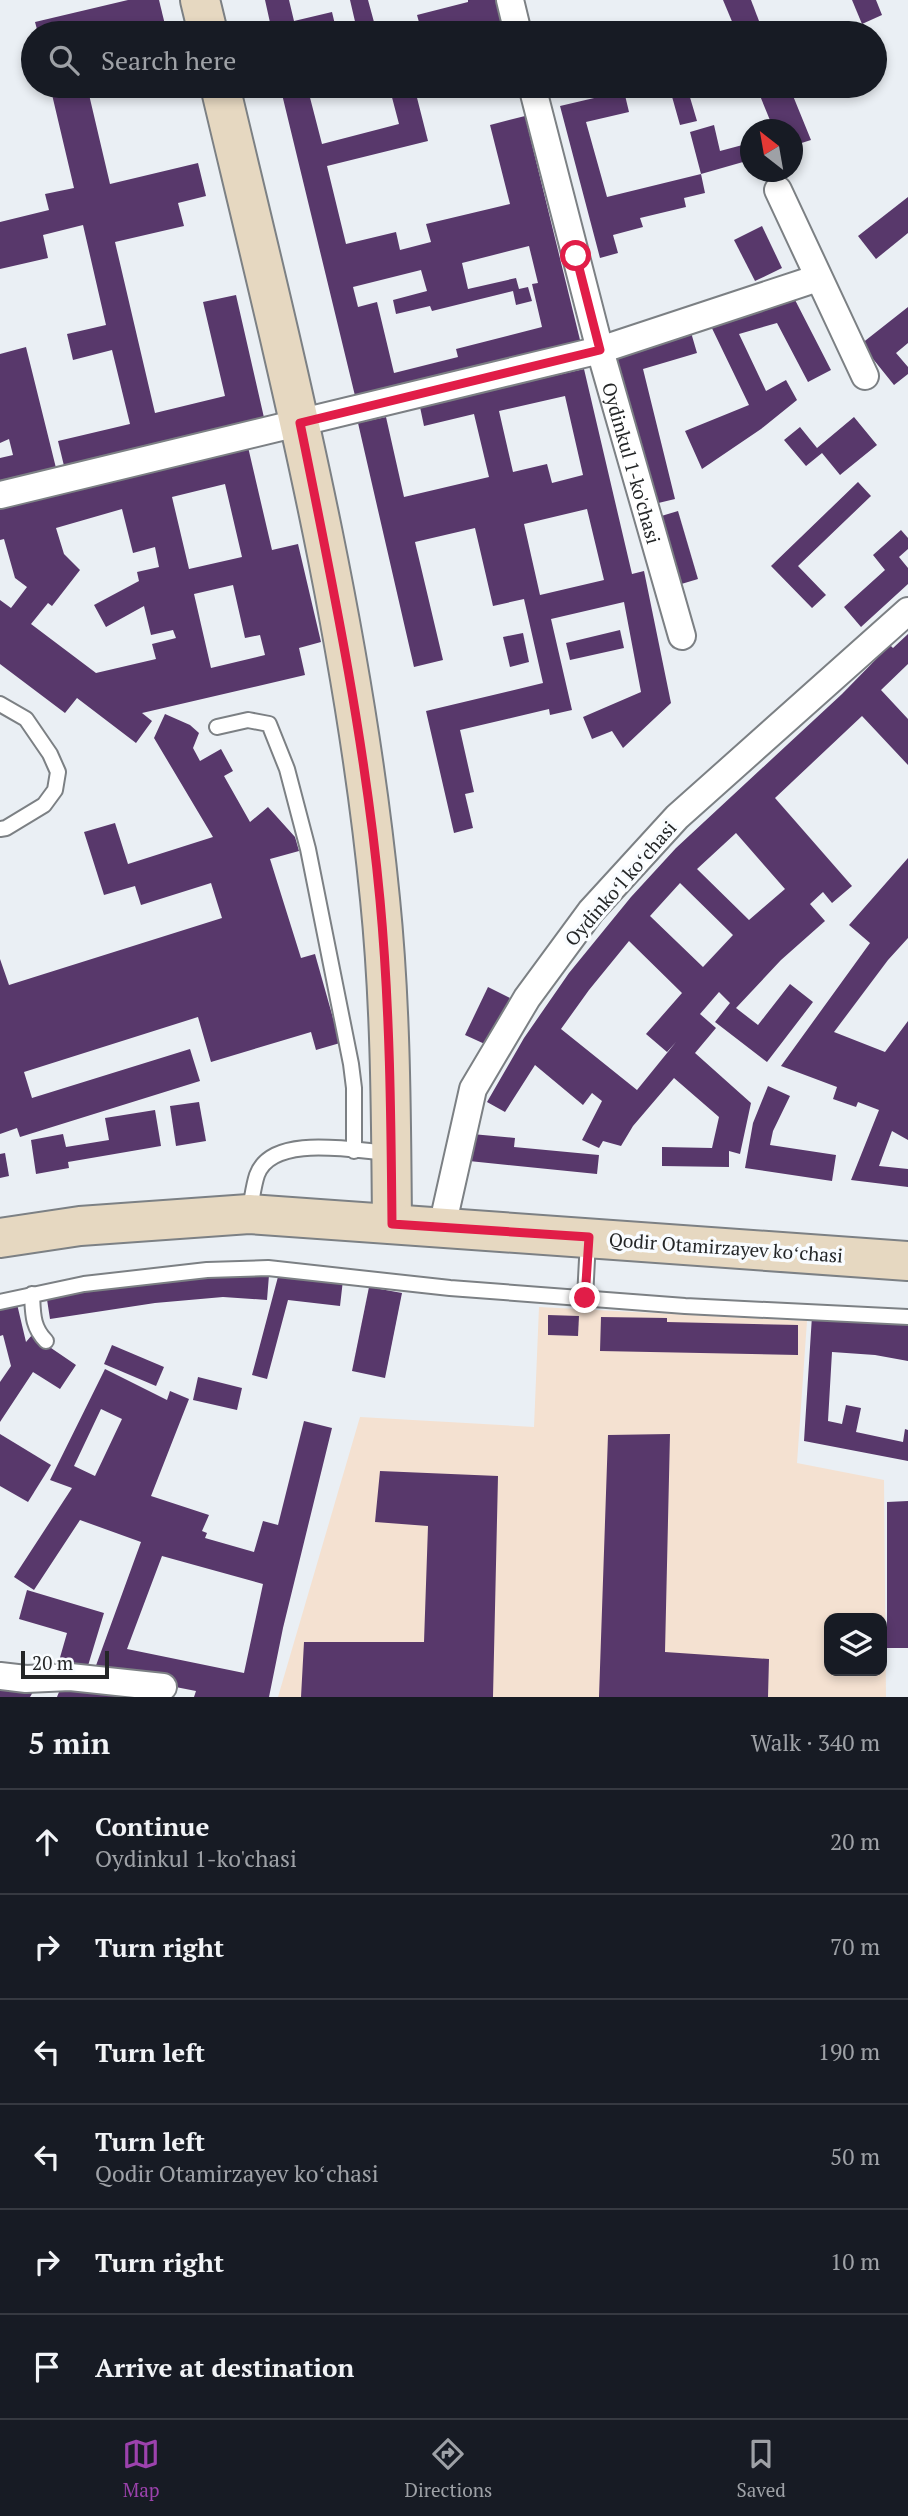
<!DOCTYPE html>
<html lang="en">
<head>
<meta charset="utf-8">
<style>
  :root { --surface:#171b24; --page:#242831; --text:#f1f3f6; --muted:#9ea1a6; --line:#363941; --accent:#9c42ad }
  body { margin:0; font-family:"PT Serif",serif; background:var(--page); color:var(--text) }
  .controls { position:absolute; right:21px; bottom:21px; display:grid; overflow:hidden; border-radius:14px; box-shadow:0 4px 10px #0003 }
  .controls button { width:63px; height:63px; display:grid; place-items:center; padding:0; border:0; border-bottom:2px solid var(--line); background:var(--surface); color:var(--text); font:35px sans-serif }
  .compass { position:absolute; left:740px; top:119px; width:63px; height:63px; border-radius:50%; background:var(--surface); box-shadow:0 4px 10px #0003; rotate:329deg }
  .scale { position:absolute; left:21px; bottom:18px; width:88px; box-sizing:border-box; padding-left:7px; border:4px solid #242627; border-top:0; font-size:19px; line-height:24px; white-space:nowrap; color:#242627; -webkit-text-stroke:5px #f9fcff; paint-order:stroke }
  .stop { position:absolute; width:21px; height:21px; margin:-16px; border:5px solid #e11d48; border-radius:50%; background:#fff }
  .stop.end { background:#e11d48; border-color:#fff; box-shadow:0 2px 7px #0008 }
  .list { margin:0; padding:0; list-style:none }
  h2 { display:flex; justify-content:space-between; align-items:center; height:91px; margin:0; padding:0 28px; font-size:30px }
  h2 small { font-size:23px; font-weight:400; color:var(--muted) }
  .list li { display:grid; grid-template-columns:46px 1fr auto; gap:21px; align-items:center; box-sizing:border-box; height:105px; padding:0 28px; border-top:2px solid var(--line) }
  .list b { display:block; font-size:26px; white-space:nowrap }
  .list p { margin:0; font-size:23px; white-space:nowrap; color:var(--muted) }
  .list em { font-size:23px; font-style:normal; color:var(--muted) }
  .icon { flex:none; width:38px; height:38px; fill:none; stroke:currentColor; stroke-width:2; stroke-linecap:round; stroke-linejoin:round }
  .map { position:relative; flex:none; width:908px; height:1697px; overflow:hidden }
  .search { position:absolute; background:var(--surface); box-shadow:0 4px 10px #0003; left:21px; right:21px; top:21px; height:77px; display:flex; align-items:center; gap:18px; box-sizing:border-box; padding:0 24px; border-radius:38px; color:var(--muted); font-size:26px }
  .sheet { height:721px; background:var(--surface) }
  nav { display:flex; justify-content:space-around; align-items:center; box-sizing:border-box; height:98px; border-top:2px solid var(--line); background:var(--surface); font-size:19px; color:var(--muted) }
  nav a { display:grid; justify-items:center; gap:4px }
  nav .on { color:var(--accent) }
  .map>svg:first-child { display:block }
  .medical { fill:#f4e1d1; fill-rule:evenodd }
  .building { fill:#58386b; fill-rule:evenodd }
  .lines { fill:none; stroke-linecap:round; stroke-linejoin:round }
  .lane-casing { stroke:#7c8084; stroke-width:18 }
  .street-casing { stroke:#7c8084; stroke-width:30 }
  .secondary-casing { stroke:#7c8084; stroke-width:42 }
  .lane { stroke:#fff; stroke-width:14 }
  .street { stroke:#fff; stroke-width:26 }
  .secondary { stroke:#e6d8c1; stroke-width:38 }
  .route { stroke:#e11d48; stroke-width:9 }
  .labels { text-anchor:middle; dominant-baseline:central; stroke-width:7; stroke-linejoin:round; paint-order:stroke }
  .street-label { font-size:19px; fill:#242627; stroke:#f9fcff }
</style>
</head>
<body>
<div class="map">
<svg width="908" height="1697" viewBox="0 0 908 1697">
  <rect width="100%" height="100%" fill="#eaeff4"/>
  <path class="medical" d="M539,1307L807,1321L797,1463L884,1480L886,1697H278L360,1417L534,1427ZM829,1618H882V1671H829Z"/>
  <g class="building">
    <path d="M128,0H159L167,33H38L35,22Z"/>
    <path d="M265,0H289L294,21L332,12L337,33H267L266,28L271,27Z"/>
    <path d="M350,0H368L377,33H348L357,30Z"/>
    <path d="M468,0H498L506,33H422L417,15L468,2Z"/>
    <path d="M723,0H751L759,21L736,31Z"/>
    <path d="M852,0H876L882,15L862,24Z"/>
    <path d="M50,86H87L110,184L198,163L206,196L178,203L184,226L115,242L155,413L225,396L203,302L236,295L265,422L65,470L58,441L130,424L112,350L73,360L67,334L106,325L83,225L43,235L48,258L0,269V222L49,210L45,194L74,188Z"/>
    <path d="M280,86H307L322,144L399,124L389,86H414L428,141L327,166L346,244L396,232L400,250L431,242L426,224L510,204L490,125L525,116L582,348L357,404ZM529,246L538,283L532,284L542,327L456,349L458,357L394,373L377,302L358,307L353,287L421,270L427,291L393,300L396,314L430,306L432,311L513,291L516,305L532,301L528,287L519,289L516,278L468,289L462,263Z"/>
    <path d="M555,86H580L581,89L557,94Z"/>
    <path d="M669,86H716V87L689,94L697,121L680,125Z"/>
    <path d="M756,86H789L811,140L792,146V130H774Z"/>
    <path d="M624,91L629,112L586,122L607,197L701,174L705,193L684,198L686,207L640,218L643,227L613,235L618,253L600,258L560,106Z"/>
    <path d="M714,125L720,151L750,143V160L701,174L690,132Z"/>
    <path d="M908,197V233L876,259L858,236Z"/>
    <path d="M762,226L782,268L755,281L734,240Z"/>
    <path d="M793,296L831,370L808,382L777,323L739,334L766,391L786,380L797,400L761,429L702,469L685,431L749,405L708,320Z"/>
    <path d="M908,307V343L896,353L908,367V374L894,385L861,344Z"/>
    <path d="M690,329L697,353L643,369L675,499L650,505L612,351Z"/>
    <path d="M26,347L56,468L0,489V458L13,455L9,439L0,443V354Z"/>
    <path d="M584,369L632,574L644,571L671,703L623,748L612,731L592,739L583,717L641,692L624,602L551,619L572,710L550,715L549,709L460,730L474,792L465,794L473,828L454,833L426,711L543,683L524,599L493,606L475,528L415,542L443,660L414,667L358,423L386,417L404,497L489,477L474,414L424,426L420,407ZM565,396L583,475L552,483L547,464L513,472L499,411ZM587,509L604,580L540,595L524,524Z"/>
    <path d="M854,417L877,445L840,475L822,453L806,466L784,440L800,427L817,448Z"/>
    <path d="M248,447L272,550L298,544L321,642L299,648L305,675L142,713L152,721L136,743L77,698L65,713L0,664V600L11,608L27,587L15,578L4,539L0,540V507ZM225,484L242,557L189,569L172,497ZM122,509L133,553L155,547L159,567L137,572L139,581L94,605L106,627L144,606L151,635L173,630L176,638L152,644L156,659L96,673L31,624L48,603L52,606L80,570L64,554L56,528ZM233,585L245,638L260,635L265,655L211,668L194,594Z"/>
    <path d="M858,482L871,496L798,566L826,595L812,608L771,566Z"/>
    <path d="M678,511L698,579L678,585L658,517Z"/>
    <path d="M901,530L908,538V549L899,557L908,568V584L861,627L844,607L885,570L873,555Z"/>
    <path d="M620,630L624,648L570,660L566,643Z"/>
    <path d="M523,633L529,662L510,667L503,637Z"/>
    <path d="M908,634V664L881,690L908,719V765L862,716L775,798L852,886L832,903L823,892L810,904L825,921L781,960L736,1008L758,1025L790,984L813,1002L767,1062L715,1022L730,1003L719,992L700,1014L716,1028L695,1053L751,1103L740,1154L729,1151V1167L662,1166V1147L712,1148L719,1117L674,1078L633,1126L621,1146L603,1141L599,1148L582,1140L602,1101L592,1093L583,1105L535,1065L505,1112L487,1102L524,1038L569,973L631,897L676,848L842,694L890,645L893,648ZM736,833L785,889L749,920L697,869ZM680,883L733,935L703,967L650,916ZM629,941L682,993L646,1034L667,1052L676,1042L637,1090L561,1029L589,990Z"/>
    <path d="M165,714L190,725L199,733L193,748L200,761L221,749L233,771L224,776L250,822L268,807L295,837L299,851L270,859L301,958L315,954L340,1043L316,1050L311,1032L211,1062L198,1017L24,1072L32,1098L190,1049L200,1081L20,1137L17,1128L0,1134V959L9,985L222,918L211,883L141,905L135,886L104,895L84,832L115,823L128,864L213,837L154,738Z"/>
    <path d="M908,858V938L888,960L834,1032L885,1052L908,1021V1140L892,1131L879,1166L908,1169V1187L851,1180L879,1110L858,1102L856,1107L833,1099L837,1087L781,1066L870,943L849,925Z"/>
    <path d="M488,987L510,998L487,1045L465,1035Z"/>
    <path d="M768,1086L790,1096L773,1131L770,1145L836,1155L832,1181L745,1168L753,1123Z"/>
    <path d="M199,1102L206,1141L176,1146L170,1106Z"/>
    <path d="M155,1110L161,1146L68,1162L69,1168L36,1174L31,1140L63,1134L66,1147L109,1140L105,1118Z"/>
    <path d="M472,1134L515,1138L514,1147L599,1155L597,1174L469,1161Z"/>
    <path d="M5,1153L9,1176L0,1178V1154Z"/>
    <path d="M279,1273L343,1280L340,1306L288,1300L267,1379L252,1375Z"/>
    <path d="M269,1275L267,1300L223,1297L155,1303L50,1319L46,1293L153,1278Z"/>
    <path d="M369,1287L402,1293L385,1378L352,1371Z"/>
    <path d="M17,1304L26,1342L32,1335L76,1365L60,1389L33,1372L0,1422V1382L11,1366L3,1335L0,1336V1308Z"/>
    <path d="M548,1315L579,1316L578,1336L548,1335Z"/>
    <path d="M812,1316L908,1324V1361L875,1355L832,1352L828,1421L842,1424L846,1405L861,1408L856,1432L903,1442L905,1429L908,1430V1461L804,1441Z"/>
    <path d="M601,1317L667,1318V1322L798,1325V1355L600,1351Z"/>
    <path d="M112,1345L164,1367L156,1386L104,1364Z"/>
    <path d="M105,1369L167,1400L170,1391L189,1399L151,1496L209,1515L202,1531L207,1533L205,1538L254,1552L263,1521L278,1525L304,1421L332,1428L283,1628L269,1697H194L196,1691L94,1671L141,1542L80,1520L34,1590L14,1577L72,1488L50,1480ZM101,1409L122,1419L95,1476L74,1466ZM162,1556L263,1584L244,1673L127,1649Z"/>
    <path d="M198,1377L242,1388L237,1410L193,1400Z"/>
    <path d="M0,1434L51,1465L28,1502L0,1486Z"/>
    <path d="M670,1434L665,1652L769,1659L768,1697H599L608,1435Z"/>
    <path d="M380,1471L498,1476L493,1697H301L304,1642H424L428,1526L375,1522Z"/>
    <path d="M908,1501V1648H887V1502Z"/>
    <path d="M27,1590L104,1613L87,1669L59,1661L67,1633L19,1619Z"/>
    <path d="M0,1680L8,1682L33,1692L30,1697H0Z"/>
    <path d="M63,1682L158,1697H57Z"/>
  </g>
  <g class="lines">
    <g class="lane-casing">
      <g id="lane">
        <path d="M0,704L26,719L50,754L58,772L55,790L44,805L6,828L0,829"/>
        <path d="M217,727L248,720L269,724L287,769L308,849L351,1064L354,1088V1151"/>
        <path d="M249,1213C252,1201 253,1187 257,1175C272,1133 356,1151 390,1153"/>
        <path d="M32,1294C33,1313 32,1327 46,1341"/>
        <path d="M585,1298L588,1240"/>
        <path d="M0,1302L84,1284L207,1270L268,1268L450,1288L685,1306L908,1317"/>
      </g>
    </g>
    <g class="street-casing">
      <g id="street">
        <path d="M510,0L518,33"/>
        <path id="s1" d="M532,86L600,350L682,636"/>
        <path d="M778,190L865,376"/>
        <path d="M0,495L600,350L818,278"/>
        <path d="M442,1227L473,1089L527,998L591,911L677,817L908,611"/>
        <path d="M0,1676L26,1679L70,1677L163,1687"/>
      </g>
    </g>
    <g class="secondary-casing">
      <g id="secondary">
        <path d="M200,0L208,33"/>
        <path d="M220,86C284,355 353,624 380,899C391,1007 391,1116 392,1224"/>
        <path d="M0,1238L80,1226L249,1214L908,1261"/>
      </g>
    </g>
    <use href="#lane" class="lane"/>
    <use href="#street" class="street"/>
    <use href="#secondary" class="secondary"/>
  </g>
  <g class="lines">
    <path class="route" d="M576,256L600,350L300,423C332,581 365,739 380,900C390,1008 391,1116 392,1224L589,1237L585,1298"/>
  </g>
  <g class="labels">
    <g class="street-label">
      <text stroke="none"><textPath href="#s1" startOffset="390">Oydinkul 1-ko'chasi</textPath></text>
      <text transform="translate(620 883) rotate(-49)">Oydinkoʻl koʻchasi</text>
      <text transform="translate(726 1247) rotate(4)">Qodir Otamirzayev koʻchasi</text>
    </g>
  </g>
</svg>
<div class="controls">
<button><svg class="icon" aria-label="layers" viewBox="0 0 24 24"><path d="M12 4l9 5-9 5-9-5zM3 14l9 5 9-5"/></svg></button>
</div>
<svg class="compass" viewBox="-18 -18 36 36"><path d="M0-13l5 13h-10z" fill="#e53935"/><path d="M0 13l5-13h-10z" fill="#9ea1a6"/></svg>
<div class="scale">20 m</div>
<div class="stop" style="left:576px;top:256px"></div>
<div class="stop end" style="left:585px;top:1298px"></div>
<div class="search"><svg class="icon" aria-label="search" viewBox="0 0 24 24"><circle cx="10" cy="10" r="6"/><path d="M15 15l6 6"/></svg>Search here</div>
</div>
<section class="sheet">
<h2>5 min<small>Walk · 340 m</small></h2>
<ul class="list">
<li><svg class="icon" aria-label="ahead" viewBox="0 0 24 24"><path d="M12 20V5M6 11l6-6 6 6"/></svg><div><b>Continue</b><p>Oydinkul 1-ko'chasi</p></div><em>20 m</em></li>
<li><svg class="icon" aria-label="right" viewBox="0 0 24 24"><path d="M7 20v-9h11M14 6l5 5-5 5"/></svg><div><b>Turn right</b></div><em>70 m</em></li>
<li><svg class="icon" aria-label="left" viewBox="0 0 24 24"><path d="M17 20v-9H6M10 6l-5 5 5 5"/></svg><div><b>Turn left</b></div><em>190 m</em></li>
<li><svg class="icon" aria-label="left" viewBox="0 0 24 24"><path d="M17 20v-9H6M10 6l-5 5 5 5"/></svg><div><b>Turn left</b><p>Qodir Otamirzayev koʻchasi</p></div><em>50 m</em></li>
<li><svg class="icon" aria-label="right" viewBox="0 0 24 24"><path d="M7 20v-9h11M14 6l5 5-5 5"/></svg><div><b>Turn right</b></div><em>10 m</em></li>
<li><svg class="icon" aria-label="arrive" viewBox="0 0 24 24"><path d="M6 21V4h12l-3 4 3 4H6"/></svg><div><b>Arrive at destination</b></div></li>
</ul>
</section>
<nav>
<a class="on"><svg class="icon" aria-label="map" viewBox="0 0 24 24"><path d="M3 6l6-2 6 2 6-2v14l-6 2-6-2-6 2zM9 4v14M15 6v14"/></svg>Map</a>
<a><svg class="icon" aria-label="directions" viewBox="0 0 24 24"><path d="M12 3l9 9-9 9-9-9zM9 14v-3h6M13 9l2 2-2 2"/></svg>Directions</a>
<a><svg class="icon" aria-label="saved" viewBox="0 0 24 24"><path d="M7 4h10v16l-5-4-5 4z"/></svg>Saved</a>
</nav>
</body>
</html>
